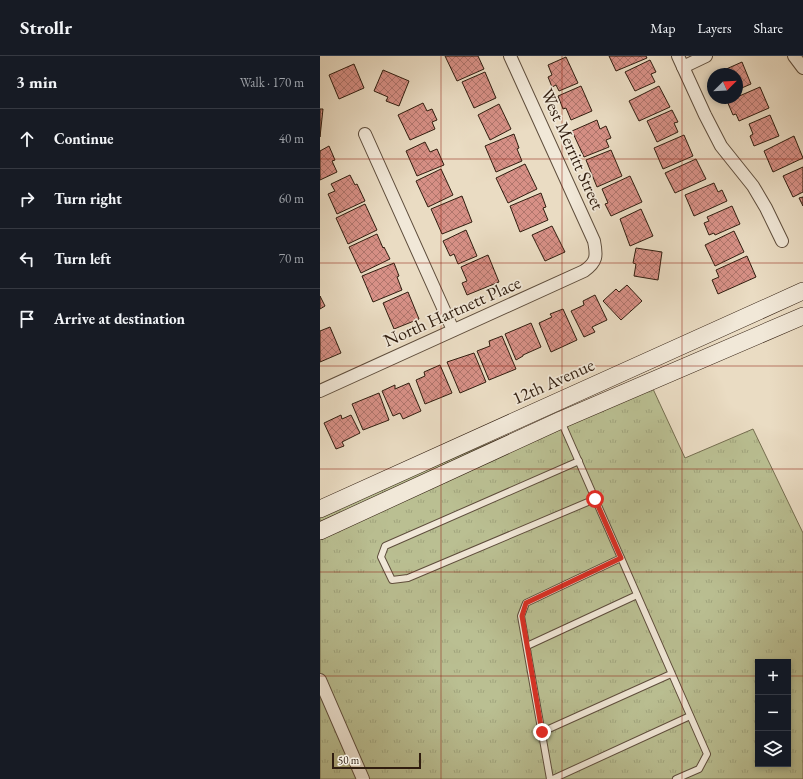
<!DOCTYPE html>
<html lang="en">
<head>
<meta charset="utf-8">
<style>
  :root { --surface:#171b24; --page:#20242c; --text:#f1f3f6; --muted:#9ea1a6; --line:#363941 }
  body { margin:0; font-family:"EB Garamond",serif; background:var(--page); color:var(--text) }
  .controls { position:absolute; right:12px; bottom:12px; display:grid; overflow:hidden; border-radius:0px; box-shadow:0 2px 6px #0003 }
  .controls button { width:36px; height:36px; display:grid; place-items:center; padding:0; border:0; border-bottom:1px solid var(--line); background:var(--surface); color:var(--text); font:20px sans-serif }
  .compass { position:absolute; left:387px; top:12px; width:36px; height:36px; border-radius:50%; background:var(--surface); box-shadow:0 2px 6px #0003; rotate:66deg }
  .scale { position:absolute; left:12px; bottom:10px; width:89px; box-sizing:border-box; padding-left:4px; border:2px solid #301d0f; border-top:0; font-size:11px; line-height:14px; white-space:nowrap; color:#301d0f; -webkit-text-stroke:3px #f1e8d8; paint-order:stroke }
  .stop { position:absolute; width:12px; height:12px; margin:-9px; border:3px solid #d93025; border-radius:50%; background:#fff }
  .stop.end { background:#d93025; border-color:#fff; box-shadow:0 1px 4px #0008 }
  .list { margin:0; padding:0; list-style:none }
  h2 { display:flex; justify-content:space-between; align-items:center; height:52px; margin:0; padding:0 16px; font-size:17px }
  h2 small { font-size:13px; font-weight:400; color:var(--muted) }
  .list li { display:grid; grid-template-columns:26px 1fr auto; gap:12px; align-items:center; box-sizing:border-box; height:60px; padding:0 16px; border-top:1px solid var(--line) }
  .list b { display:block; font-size:15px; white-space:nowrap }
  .list em { font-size:13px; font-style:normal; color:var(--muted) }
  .icon { flex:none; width:22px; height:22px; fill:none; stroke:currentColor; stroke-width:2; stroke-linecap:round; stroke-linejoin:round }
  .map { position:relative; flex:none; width:483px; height:723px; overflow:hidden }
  header { display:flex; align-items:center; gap:24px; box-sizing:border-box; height:56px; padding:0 20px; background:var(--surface); border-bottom:1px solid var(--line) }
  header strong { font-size:19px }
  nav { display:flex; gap:22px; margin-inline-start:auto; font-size:14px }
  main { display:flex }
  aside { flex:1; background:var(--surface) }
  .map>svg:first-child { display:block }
  .grass { fill:url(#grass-tufts); stroke:#756e50; fill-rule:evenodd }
  .building { fill:url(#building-cross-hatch); stroke:#301d0f }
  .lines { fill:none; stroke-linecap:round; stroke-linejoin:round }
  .lane-casing { stroke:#5e4d3c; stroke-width:8 }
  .street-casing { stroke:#5e4d3c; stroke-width:14 }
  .secondary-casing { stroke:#301d0f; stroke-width:18 }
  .lane { stroke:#f1e8d8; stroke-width:6 }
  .street { stroke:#f1e8d8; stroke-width:12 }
  .secondary { stroke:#f1e8d8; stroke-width:17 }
  .route { stroke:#d93025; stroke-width:5 }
  .grid { fill:none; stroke:#8f2418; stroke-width:1; stroke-opacity:0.55 }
  .labels { text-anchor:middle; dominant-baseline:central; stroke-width:3.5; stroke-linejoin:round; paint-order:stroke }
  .street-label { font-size:18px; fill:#301d0f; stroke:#f1e8d8 }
</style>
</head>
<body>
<header>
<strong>Strollr</strong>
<nav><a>Map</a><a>Layers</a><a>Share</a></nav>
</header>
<main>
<aside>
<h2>3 min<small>Walk · 170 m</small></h2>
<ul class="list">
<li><svg class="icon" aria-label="ahead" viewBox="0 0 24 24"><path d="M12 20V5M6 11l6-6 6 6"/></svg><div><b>Continue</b></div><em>40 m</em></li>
<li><svg class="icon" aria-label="right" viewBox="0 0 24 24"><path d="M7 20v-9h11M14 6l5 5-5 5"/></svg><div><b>Turn right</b></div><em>60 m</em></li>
<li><svg class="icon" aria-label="left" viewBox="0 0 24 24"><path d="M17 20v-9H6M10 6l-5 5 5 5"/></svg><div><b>Turn left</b></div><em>70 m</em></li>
<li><svg class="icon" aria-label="arrive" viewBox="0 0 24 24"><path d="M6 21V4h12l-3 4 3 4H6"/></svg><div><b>Arrive at destination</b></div></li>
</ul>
</aside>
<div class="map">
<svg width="483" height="723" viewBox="0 0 483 723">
  <defs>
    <pattern id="grass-tufts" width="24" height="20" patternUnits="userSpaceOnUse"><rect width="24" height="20" fill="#babf92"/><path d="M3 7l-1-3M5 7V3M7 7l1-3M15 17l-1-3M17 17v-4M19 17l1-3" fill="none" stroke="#a0a47d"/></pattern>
    <pattern id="building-cross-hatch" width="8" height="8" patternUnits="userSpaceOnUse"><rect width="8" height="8" fill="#d79086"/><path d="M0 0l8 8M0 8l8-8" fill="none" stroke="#af756c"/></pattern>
  </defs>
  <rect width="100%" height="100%" fill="#eadcc3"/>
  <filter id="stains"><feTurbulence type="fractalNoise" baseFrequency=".005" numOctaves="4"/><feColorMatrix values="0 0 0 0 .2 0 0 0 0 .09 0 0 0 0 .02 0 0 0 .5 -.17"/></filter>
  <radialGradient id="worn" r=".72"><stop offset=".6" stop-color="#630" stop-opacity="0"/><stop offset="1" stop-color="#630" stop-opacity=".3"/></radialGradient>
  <path class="grass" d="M327,320L365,402L433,373L483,477V723H0V459ZM438,606H468V708H438Z"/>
  <g class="building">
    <path d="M125,0H158L164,13L137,25Z"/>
    <path d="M289,0H326L327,2L296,15Z"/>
    <path d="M246,1L258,27L239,35L236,29L232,31L228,21L232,19L228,9Z"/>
    <path d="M330,4L336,16L331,18L335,26L315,35L305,16Z"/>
    <path d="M422,6L431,28L417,34V18H395Z"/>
    <path d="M34,8L44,32L19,43L9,19Z"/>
    <path d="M63,14L89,25L79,50L66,45L68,41L54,35Z"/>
    <path d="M165,16L176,42L154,52L142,26Z"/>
    <path d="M261,30L272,55L251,64L246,52L243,53L238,40Z"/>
    <path d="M339,30L350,51L319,65L309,45Z"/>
    <path d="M440,31L449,52L419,65L416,58L413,59L407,45L417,42V41Z"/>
    <path d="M103,47L107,55L112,53L117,64L112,66L115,73L90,84L78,59Z"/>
    <path d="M179,48L191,73L170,84L158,59Z"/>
    <path d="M0,53H3L0,81Z"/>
    <path d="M352,54L358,66L354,67L358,76L337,86L327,65Z"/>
    <path d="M450,59L459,80L434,90L430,80L433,78L429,68Z"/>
    <path d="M277,64L280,73L286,70L291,82L286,84L289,91L264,101L252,75Z"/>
    <path d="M194,78L199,92L197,93L202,105L176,116L165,90Z"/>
    <path d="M364,79L373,100L343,113L334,92Z"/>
    <path d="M474,80L483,102L453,116L444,95Z"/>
    <path d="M105,86L110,96L117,93L124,109L97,120L86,95Z"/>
    <path d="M9,90L15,104L12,105L17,116L0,124V95Z"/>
    <path d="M291,94L302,120L277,131L266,104Z"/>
    <path d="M376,103L386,123L355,137L345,117Z"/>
    <path d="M205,108L217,133L188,147L176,122Z"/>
    <path d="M483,111V136L473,141L463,120Z"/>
    <path d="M121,113L133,139L108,151L96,125Z"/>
    <path d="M30,119L35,129L37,128L45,145L17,158L8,138L15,135L11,128Z"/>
    <path d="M310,120L322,146L291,160L285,148L288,147L282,133Z"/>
    <path d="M394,127L398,136L402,134L407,145L374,160L365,139Z"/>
    <path d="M221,137L226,151L223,152L228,164L200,176L190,150Z"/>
    <path d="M142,140L152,166L122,178L111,153Z"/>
    <path d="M483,141V150L479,142Z"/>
    <path d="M45,148L57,174L28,188L16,162Z"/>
    <path d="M412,150L420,168L395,179L394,177L389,179L384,167L389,165L387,161Z"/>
    <path d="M321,153L333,180L310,190L300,163Z"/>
    <path d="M232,170L245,196L225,205L212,179Z"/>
    <path d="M146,174L157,200L138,208L134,198L130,200L123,185Z"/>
    <path d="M414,175L424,196L395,210L385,189Z"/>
    <path d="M57,178L63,192L64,191L70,203L41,217L29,191Z"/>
    <path d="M316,192L342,196L338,224L314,220L316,208L313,207Z"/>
    <path d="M168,199L179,226L147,239L142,227L147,225L141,211Z"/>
    <path d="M427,200L436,221L398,238L392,224L399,221L396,214Z"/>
    <path d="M74,207L79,220L77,221L82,234L53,246L42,220Z"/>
    <path d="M307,229L322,245L301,264L283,245L296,233L299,236Z"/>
    <path d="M88,236L99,263L74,273L63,247Z"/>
    <path d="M275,239L287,264L272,271L275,276L264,281L251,255L264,249L263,245Z"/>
    <path d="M0,240L5,250L0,253Z"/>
    <path d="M243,253L257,284L231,296L219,267L232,261L230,258Z"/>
    <path d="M211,267L221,291L203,299V300L196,304L185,278Z"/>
    <path d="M10,271L21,297L0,306V275Z"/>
    <path d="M182,280L196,313L169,324L157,295L170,290L169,285Z"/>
    <path d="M154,297L166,326L140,337L127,306Z"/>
    <path d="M120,309L132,337L105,348L96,324L105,320L104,316Z"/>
    <path d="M89,327L101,355L83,363L80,357L73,360L62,335L75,329V333Z"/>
    <path d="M59,337L69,364L43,374L32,348Z"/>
    <path d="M21,359L22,363L31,359L40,377L22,386L24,390L16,393L4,367Z"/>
  </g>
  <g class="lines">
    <g class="lane-casing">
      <g id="lane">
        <path d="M241,365L387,698L379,713L356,723"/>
        <path d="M259,405L65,490L61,501L72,524L88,522L275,443"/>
        <path d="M207,590L317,539"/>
        <path d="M222,676L351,618"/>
        <path d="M230,723L201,560L206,547L301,502"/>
        <path d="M233,723L370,660"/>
      </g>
    </g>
    <g class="street-casing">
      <g id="street">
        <path d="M358,0L385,59L401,90L433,130L446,152L462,185"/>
        <path d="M474,0L483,12"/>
        <path d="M363,11L386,0"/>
        <path d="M45,78L133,274"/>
        <path d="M0,335L264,215C277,206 277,200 274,185L190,0"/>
        <path d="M0,624L43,723"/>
      </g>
    </g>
    <g class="secondary-casing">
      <g id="secondary">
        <path d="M0,453L483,235"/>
        <path d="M0,475L241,364L483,260"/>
      </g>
    </g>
    <use href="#lane" class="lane"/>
    <use href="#street" class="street"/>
    <use href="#secondary" class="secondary"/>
  </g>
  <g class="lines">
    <path class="route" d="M222,676L202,560L206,547L301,502L275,443"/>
  </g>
  <path class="grid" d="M121,0V723M242,0V723M362,0V723M0,103H483M0,207H483M0,310H483M0,413H483M0,516H483M0,620H438M468,620H483"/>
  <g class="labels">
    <g class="street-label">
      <text transform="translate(253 93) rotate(66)">West Merritt Street</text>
      <text transform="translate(132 255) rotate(-24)">North Hartnett Place</text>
      <text transform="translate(233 325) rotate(-24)">12th Avenue</text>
    </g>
  </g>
  <rect width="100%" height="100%" filter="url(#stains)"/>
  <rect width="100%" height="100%" fill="url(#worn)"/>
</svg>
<div class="controls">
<button>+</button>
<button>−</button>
<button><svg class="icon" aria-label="layers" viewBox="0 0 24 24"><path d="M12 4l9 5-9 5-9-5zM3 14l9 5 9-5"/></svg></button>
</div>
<svg class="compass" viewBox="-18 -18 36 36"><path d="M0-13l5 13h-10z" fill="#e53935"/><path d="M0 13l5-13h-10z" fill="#9ea1a6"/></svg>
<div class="scale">50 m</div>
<div class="stop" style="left:275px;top:443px"></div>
<div class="stop end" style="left:222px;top:676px"></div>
</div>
</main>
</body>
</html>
